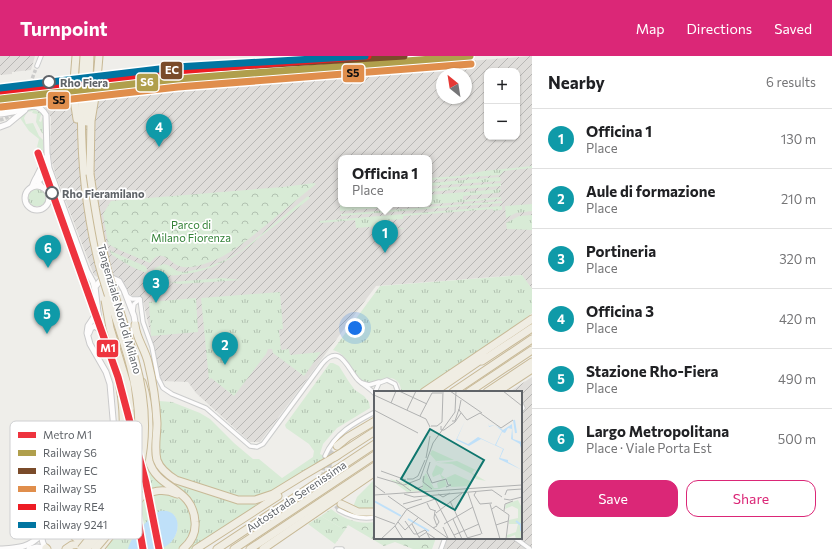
<!DOCTYPE html>
<html lang="en">
<head>
<meta charset="utf-8">
<style>
  :root { --surface:#fff; --page:#f2f2f2; --text:#202124; --muted:#757577; --line:#e0e0e0; --accent:#db2777 }
  body { margin:0; font-family:Commissioner,sans-serif; background:var(--page); color:var(--text) }
  .controls { position:absolute; right:12px; top:12px; display:grid; overflow:hidden; border-radius:8px; box-shadow:0 1px 3px #0004 }
  .controls button { width:36px; height:36px; display:grid; place-items:center; padding:0; border:0; border-bottom:1px solid var(--line); background:var(--surface); color:var(--text); font:20px sans-serif }
  .compass { position:absolute; left:436px; top:12px; width:36px; height:36px; border-radius:50%; background:var(--surface); box-shadow:0 1px 3px #0004; rotate:330deg }
  .you { position:absolute; left:355px; top:272px; width:14px; height:14px; margin:-10px; border:3px solid #fff; border-radius:50%; background:#1a73e8; box-shadow:0 0 0 6px #1a73e833 }
  .badge { display:grid; place-items:center; width:26px; height:26px; border-radius:50%; background:var(--accent); color:#fff; font-size:13px; font-weight:700 }
  .pin { position:absolute; translate:-50% -33px; filter:drop-shadow(0 1px 2px #0008) }
  .pin::after { content:''; position:absolute; top:21px; width:14px; height:12px; background:inherit; clip-path:polygon(0 0,100% 0,50% 100%) }
  .popup { position:absolute; left:338px; top:99px; width:94px; height:52px; box-sizing:border-box; display:grid; place-content:center; border-radius:8px; background:var(--surface); filter:drop-shadow(0 1px 3px #0005); font-size:13px; white-space:nowrap; color:var(--muted) }
  .popup b { font-size:15px; color:var(--text) }
  .popup::after { content:''; position:absolute; left:50%; top:100%; margin-left:-8px; border:8px solid transparent; border-top-color:var(--surface) }
  .list { margin:0; padding:0; list-style:none }
  h2 { display:flex; justify-content:space-between; align-items:center; height:52px; margin:0; padding:0 16px; font-size:17px }
  h2 small { font-size:13px; font-weight:400; color:var(--muted) }
  .list li { display:grid; grid-template-columns:26px 1fr auto; gap:12px; align-items:center; box-sizing:border-box; height:60px; padding:0 16px; border-top:1px solid var(--line) }
  .list b { display:block; font-size:15px; white-space:nowrap }
  .list p { margin:0; font-size:13px; white-space:nowrap; color:var(--muted) }
  .list em { font-size:13px; font-style:normal; color:var(--muted) }
  .actions { display:flex; gap:8px; padding:12px 16px }
  .actions a { flex:1; padding:9px 0; border:1px solid var(--accent); border-radius:12px; text-align:center; font-size:14px; color:var(--accent) }
  .actions .main { background:var(--accent); color:#fff }
  .map { position:relative; flex:none; width:532px; height:493px; overflow:hidden }
  header { display:flex; align-items:center; gap:24px; box-sizing:border-box; height:56px; padding:0 20px; background:var(--accent); color:#fff }
  header strong { font-size:19px }
  nav { display:flex; gap:22px; margin-inline-start:auto; font-size:14px }
  main { display:flex }
  aside { flex:1; background:var(--surface) }
  .map>svg:first-child { display:block }
  .industrial { fill:url(#industrial-furrows); fill-rule:evenodd }
  .grass { fill:url(#grass-tufts) }
  .forest { fill:url(#forest-crowns) }
  .water { fill:#bfe0f9 }
  .lines { fill:none; stroke-linecap:round; stroke-linejoin:round }
  .street-tunnel { stroke:#cbcbca; stroke-width:3.5; stroke-dasharray:3.5 2; stroke-linecap:butt }
  .highway-tunnel { stroke:#cbcbca; stroke-width:7; stroke-dasharray:7 3.5; stroke-linecap:butt }
  .street-casing { stroke:#cbcccc; stroke-width:5.5 }
  .secondary-casing { stroke:#cacacb; stroke-width:7 }
  .highway-casing { stroke:#c8b996; stroke-width:9 }
  .street { stroke:#fdfcfc; stroke-width:3.5 }
  .secondary { stroke:#fdfcfc; stroke-width:5 }
  .highway { stroke:#f0ede3; stroke-width:7 }
  .highway-bridge-casing { stroke:#c8b996; stroke-width:9; stroke-linecap:butt }
  .highway-bridge { stroke:#f0ede3; stroke-width:7 }
  .rail-1-casing { stroke:#fff; stroke-width:10 }
  .rail-2-casing { stroke:#fff; stroke-width:10 }
  .rail-3-casing { stroke:#fff; stroke-width:10 }
  .rail-4-casing { stroke:#fff; stroke-width:10 }
  .rail-5-casing { stroke:#fff; stroke-width:10 }
  .rail-1 { stroke:#b09f4c; stroke-width:7 }
  .rail-2 { stroke:#7a4b2a; stroke-width:7 }
  .rail-3 { stroke:#e08e4c; stroke-width:7 }
  .rail-4 { stroke:#ed1c24; stroke-width:7 }
  .rail-5 { stroke:#0075a1; stroke-width:7 }
  .metro-1-casing { stroke:#fff; stroke-width:10 }
  .metro-1 { stroke:#ee333e; stroke-width:7 }
  .stop-dot { fill:#fff; stroke:#5f6368; stroke-width:2 }
  .labels { text-anchor:middle; dominant-baseline:central; stroke-width:3.5; stroke-linejoin:round; paint-order:stroke }
  .stop-label { font-size:11px; font-weight:bold; fill:#5f6368; stroke:#fff; text-anchor:start }
  .park-label { font-size:11px; fill:#348238; stroke:#fff }
  .street-label { font-size:11px; fill:#5f6368; stroke:#fff }
  .inset-river { fill:none; stroke:#bfe0f9; stroke-width:2 }
  .inset-road { fill:none; stroke:#b1b2b2; stroke-width:1 }
  .view { fill:#0f766e; fill-opacity:0.15; stroke:#0f766e; stroke-width:2 }
  .inset-edge { fill:none; stroke:#5f6368; stroke-width:2 }
  .key { fill:#fff; stroke:#cfd0d2; stroke-width:1 }
  .key-label { font-size:11px; fill:#5f6368 }
  .line-badge { stroke:#fff; stroke-width:1.5 }
  .badge-label { font-size:11px; text-anchor:middle; font-weight:bold; fill:#fff }
  .pale-badge-label { font-size:11px; text-anchor:middle; font-weight:bold; fill:#111 }
</style>
</head>
<body>
<header>
<strong>Turnpoint</strong>
<nav><a>Map</a><a>Directions</a><a>Saved</a></nav>
</header>
<main>
<div class="map">
<svg width="532" height="493" viewBox="0 0 532 493">
  <defs>
    <pattern id="industrial-furrows" width="10" height="10" patternUnits="userSpaceOnUse"><rect width="10" height="10" fill="#dfddda"/><path d="M-1 1l2-2M0 10L10 0M9 11l2-2" fill="none" stroke="#b8b7b5"/></pattern>
    <pattern id="grass-tufts" width="24" height="20" patternUnits="userSpaceOnUse"><rect width="24" height="20" fill="#d8ebd6"/><path d="M3 7l-1-3M5 7V3M7 7l1-3M15 17l-1-3M17 17v-4M19 17l1-3" fill="none" stroke="#b2c2b1"/></pattern>
    <pattern id="forest-crowns" width="20" height="18" patternUnits="userSpaceOnUse"><rect width="20" height="18" fill="#d8ebd6"/><path d="M2 6a3 3 0 1 1 6 0M12 15a3 3 0 1 1 6 0" fill="none" stroke="#b2c2b1"/></pattern>
  </defs>
  <rect width="100%" height="100%" fill="#efeeea"/>
  <g class="industrial">
    <path d="M0,0H35L31,14L12,16V18L0,19Z"/>
    <path d="M532,0V233L521,219L376,230L260,386H250L196,337L188,326L161,325L142,240H133L131,239L121,224L115,220L107,219L99,222L94,219L55,117L50,98L51,62L49,57L45,51L44,44L139,31V29L177,25V26L220,25H223V22H226L227,25L316,18V15L319,14V17ZM487,15H517V81H487ZM442,18H466V42H442ZM341,102H429V148H341Z"/>
    <path d="M532,321V493H444L447,482H521V336H509Z"/>
  </g>
  <g class="grass">
    <path d="M29,54C35,53 39,55 43,59H41L39,65L41,66L43,60L44,64L43,78L42,77L36,66L37,58L32,57L33,55L27,56L24,62L26,68L33,67L39,80L43,84L44,103L35,120L34,119L40,108V99L41,94L40,92L37,91L39,83L29,75L20,62L24,57Z"/>
    <path d="M532,110V112L504,115L500,119L429,124V122L460,120L484,115Z"/>
    <path d="M500,121L501,125L429,130V127Z"/>
    <path d="M501,127V130L429,136V133Z"/>
    <path d="M36,132L43,135C56,154 20,156 30,136Z"/>
    <path d="M501,133L500,136L498,137L463,140V144L501,141V143L340,155V146H341V148H429V139Z"/>
    <path d="M308,140L310,142C301,150 291,157 281,165C265,176 251,190 234,200C211,215 179,223 151,218L155,212L163,208L168,209L177,215L184,216L205,212L225,204L241,195Z"/>
    <path d="M502,145V147L341,160V158Z"/>
    <path d="M532,148V155L516,157L506,162L505,150Z"/>
    <path d="M502,150V154L493,155V153L403,160V163L390,164L391,173L404,172L402,173L382,175L381,170L356,172L355,164L321,167L319,165Z"/>
    <path d="M532,159V174L507,173L506,167L519,160Z"/>
    <path d="M110,194L115,197L145,210L147,213V217C134,213 123,206 111,198Z"/>
    <path d="M522,219L532,233V257L517,269L419,336H401C401,331 400,328 397,325C385,315 376,331 365,326C352,321 351,299 333,294L380,230Z"/>
    <path d="M222,222L242,224L180,228L158,224L172,226Z"/>
    <path d="M280,236L283,273L279,274L281,294L289,293L290,299L321,296L304,320L273,297L272,293H268L266,298L234,340L211,322L209,324L201,242Z"/>
    <path d="M196,242L198,276L151,280L149,246Z"/>
    <path d="M330,307H333L339,310L349,326L355,334L364,340L369,346L370,352L337,372L323,388L320,398L327,401L274,434L265,438L245,442L180,422L167,414L160,403L158,393L159,345L172,346L200,357L210,363L234,387L253,403H259L282,422L313,401L314,395L309,388L286,372L285,369Z"/>
    <path d="M153,396L155,403L181,428L260,445L261,447L192,493H189C195,486 199,477 199,468C199,427 149,430 153,396Z"/>
    <path d="M147,406C153,414 160,422 166,431C168,433 169,437 171,439C174,441 178,442 182,445C198,460 192,480 178,493H159C173,487 183,474 174,459L163,455L157,457L128,493H108L97,487L80,481L73,476L71,471L107,454L136,443L143,425Z"/>
    <path d="M375,423V452L371,454L353,451L357,441Z"/>
    <path d="M321,460L345,474L335,488L308,468Z"/>
  </g>
  <g class="forest">
    <path d="M314,127L316,128C299,142 283,155 266,169C247,184 228,201 204,208C198,210 190,212 183,211C170,210 164,189 150,207L117,193L108,188L103,158L111,145L283,131Z"/>
    <path d="M331,453C344,463 358,469 375,466V482H436L432,493H413L395,486L384,490L348,469L345,474L321,460Z"/>
  </g>
  <path class="water" d="M160,455C184,451 183,486 160,493C151,493 138,493 128,493C130,481 150,461 160,455Z"/>
  <g class="lines">
    <g class="street-tunnel">
      <path d="M0,64C23,59 29,29 37,10"/>
      <path d="M325,400C323,414 321,427 328,441"/>
      <path d="M332,446L339,454"/>
    </g>
    <path class="highway-tunnel" d="M335,442C326,426 324,404 337,390"/>
    <g class="street-casing">
      <g id="street">
        <path d="M37,10L41,0"/>
        <path d="M127,240L132,243H139"/>
        <path d="M140,243L143,266L152,291L158,322L163,332L172,338L206,352L250,390L257,391L263,388L322,308C340,286 347,312 358,324C363,329 370,332 375,338"/>
        <path d="M133,255L134,248L140,243"/>
        <path d="M362,327L369,329L379,326"/>
        <path d="M375,336L379,327L387,324L395,328L398,336"/>
        <path d="M521,348L523,352L521,354"/>
        <path d="M325,400C335,377 354,367 375,356"/>
        <path d="M339,454C350,460 362,464 375,461"/>
        <path d="M515,482L530,493"/>
        <path d="M336,493H342"/>
        <path d="M441,493L445,482"/>
      </g>
    </g>
    <g class="secondary-casing">
      <g id="secondary">
        <path d="M0,58C5,57 12,57 17,55C29,51 37,45 46,59L47,97L49,112L87,215L93,226L95,234"/>
        <path d="M0,71L8,68L25,54"/>
        <path d="M38,118L47,100"/>
        <circle cx="37" cy="142" r="12"/>
        <path d="M32,131C35,123 38,114 48,116L51,119"/>
        <path d="M42,131L38,126L42,121L46,120L53,125"/>
        <path d="M89,277L91,272L95,270L109,281L118,282L125,281L131,277L134,272L135,266L134,260L124,234L119,225L112,222L101,224L95,231L99,265L102,275"/>
        <path d="M48,469L58,456L63,453"/>
        <path d="M64,469L60,463L62,457L84,451L96,444L106,419L112,400L114,374L110,328L106,316L90,288L87,277L88,270L94,261L97,250"/>
        <path d="M0,493C18,492 29,492 42,478"/>
        <path d="M29,493L37,491L46,492"/>
        <path d="M47,493C34,480 49,461 65,470"/>
      </g>
    </g>
    <g class="highway-casing">
      <g id="highway">
        <path d="M76,0L73,37L77,63"/>
        <path d="M84,0C78,70 82,139 99,208"/>
        <path d="M87,66L90,0"/>
        <path d="M90,118L91,65L96,35L99,0"/>
        <path d="M135,269C136,282 145,293 148,306C153,326 156,347 157,367C157,379 154,392 157,404C160,413 168,419 176,424L238,444H255L273,438L304,419L338,399"/>
        <path d="M102,275C118,308 125,347 123,384"/>
        <path d="M482,305L532,272"/>
        <path d="M142,326C147,340 149,355 149,371C149,382 146,394 149,405C158,435 193,430 195,466C196,477 191,486 183,493"/>
        <path d="M424,336L532,263"/>
        <path d="M434,336L485,301"/>
        <path d="M453,336L532,283"/>
        <path d="M469,336L532,294"/>
        <path d="M487,336L532,306"/>
        <path d="M497,336L532,313"/>
        <path d="M337,390L348,381L375,365"/>
        <path d="M335,401L375,375"/>
        <path d="M341,448L358,456H375"/>
        <path d="M64,469C77,468 96,461 106,452C129,430 133,382 130,352"/>
        <path d="M70,476L77,483L92,488"/>
        <path d="M46,492L47,493"/>
        <path d="M66,493L72,489L84,488"/>
        <path d="M100,493L141,441C153,434 164,432 177,438"/>
        <path d="M196,493L278,440"/>
        <path d="M217,493L375,388"/>
        <path d="M234,493L375,399"/>
        <path d="M250,493L375,410"/>
        <path d="M263,493L375,416"/>
      </g>
    </g>
    <use href="#street" class="street"/>
    <use href="#secondary" class="secondary"/>
    <use href="#highway" class="highway"/>
    <g class="highway-bridge-casing">
      <g id="highway-bridge">
        <path d="M90,118C95,153 100,187 109,220C117,248 127,276 135,304C154,373 146,439 95,493"/>
        <path d="M105,244L110,272L127,328L130,352"/>
        <path d="M81,493L94,477L99,465L118,410L123,384"/>
        <path d="M86,493C105,475 119,454 128,430C158,351 119,283 99,208"/>
      </g>
    </g>
    <use href="#highway-bridge" class="highway-bridge"/>
    <g class="rail-1-casing">
      <path id="rail-1" d="M0,43L177,23L470,0"/>
    </g>
    <g class="rail-2-casing">
      <path id="rail-2" d="M0,34L176,14L404,0"/>
    </g>
    <g class="rail-3-casing">
      <path id="rail-3" d="M1,51L178,31L471,8"/>
    </g>
    <g class="rail-4-casing">
      <path id="rail-4" d="M0,35L176,15L368,0"/>
    </g>
    <g class="rail-5-casing">
      <path id="rail-5" d="M0,32L176,11L365,0"/>
    </g>
    <use href="#rail-1" class="rail-1"/>
    <use href="#rail-2" class="rail-2"/>
    <use href="#rail-3" class="rail-3"/>
    <use href="#rail-4" class="rail-4"/>
    <use href="#rail-5" class="rail-5"/>
    <g class="metro-1-casing">
      <g id="metro-1">
        <path d="M38,97L118,321L146,427L159,493"/>
        <path d="M125,390L143,493"/>
      </g>
    </g>
    <use href="#metro-1" class="metro-1"/>
  </g>
  <g class="stop-dot">
    <circle cx="49" cy="26" r="6"/>
    <circle cx="52" cy="137" r="6"/>
  </g>
  <g class="labels">
    <g class="stop-label">
      <text x="60" y="26">Rho Fiera</text>
      <text x="62" y="137">Rho Fieramilano</text>
    </g>
    <g class="park-label">
      <text x="191" y="168">Parco di<tspan x="191" dy="13">Milano Fiorenza</tspan></text>
    </g>
    <g class="street-label">
      <text transform="translate(120 253) rotate(74)">Tangenziale Nord di Milano</text>
      <text transform="translate(296 440) rotate(-34)">Autostrada Serenissima</text>
    </g>
  </g>
  <g transform="translate(374 335)">
    <rect width="148" height="148" fill="#efeeea"/>
    <path d="M58,69L66,72L83,70L104,80L100,79L98,82L112,90L102,88L98,83L78,73L65,72ZM62,74L70,78L67,84L71,87L68,88L66,83L59,86L58,83ZM52,82L60,97H64L63,92L71,88L73,95L65,98L33,101L16,88L36,93L35,99L37,94L45,99L49,96L48,87ZM81,83L96,90V95L77,96L72,87Z" fill="#d8ebd6"/>
    <path d="M58,59L80,69L62,70L56,63ZM144,109L148,117V148H142L141,144L133,147V144L142,141L144,133H135V129L144,127V118L138,115L131,118L132,113Z" fill="#d8ebd6"/>
    <path d="M91,30L83,48L94,53L104,46L121,54L128,40L121,34L115,36L114,32L115,35L121,34L129,39L138,33L139,48L148,51L146,57V53L137,48L138,38L134,37L131,42L128,41L122,54L130,58L126,67L134,69V71L148,79L125,68L129,58L107,48L95,55L82,49Z" fill="#bfe0f9"/>
    <path class="inset-river" d="M140,29L142,42M0,110L27,125M34,128L55,140M142,130L147,134V140"/>
    <path class="inset-road" d="M25,0L53,13M76,0L108,22M129,0L148,15M0,4L52,28L56,36M87,9L85,19L93,29L106,22L127,37L139,29M17,12L22,0M0,19L44,42M33,19L42,0M46,25L58,2H68M78,30H81L85,18M57,35H63L68,31L69,0M67,35V39H70L81,31L87,22M52,67L56,45M56,71L53,81L58,92L72,88L74,94H77L72,96M7,80L32,89M50,85L49,91L58,98M3,86L30,94L46,88L59,52L81,21L82,0M33,88H39L44,85L51,69M22,89L37,100M36,92L42,98L49,95M0,94L11,102M102,101L100,104L106,113L118,112M94,102L108,143M30,103L40,106L118,99L128,106M64,103L69,106L76,102M0,104L148,94M131,104L133,99L148,98M14,105L75,148M130,108L136,109L148,106M76,110L94,148M53,112L56,118L62,120M29,113L48,108M116,113L126,148M118,118L122,115L135,124L132,148M130,120L131,113L139,110M62,122L88,102M61,123L65,131L63,134M0,125L21,133M79,128L88,148M31,130L40,143H43M24,131L31,139L44,127M38,133L46,148M70,133L99,116M122,134L134,130M21,135L29,148M69,136L74,147M59,137L63,135L60,127L61,120M43,143L51,139L53,141L45,146M80,144L105,133M93,147L107,143M7,148L21,135L33,118L61,108L82,148M56,148L53,142L62,148"/>
    <path class="view" d="M56,38L110,69L81,119L27,88Z"/>
    <rect width="148" height="148" class="inset-edge"/>
  </g>
  <rect x="10" y="365" width="132" height="118" rx="6" class="key"/>
  <rect x="18" y="376" width="18" height="6" fill="#ee333e"/>
  <rect x="18" y="394" width="18" height="6" fill="#b09f4c"/>
  <rect x="18" y="412" width="18" height="6" fill="#7a4b2a"/>
  <rect x="18" y="430" width="18" height="6" fill="#e08e4c"/>
  <rect x="18" y="448" width="18" height="6" fill="#ed1c24"/>
  <rect x="18" y="466" width="18" height="6" fill="#0075a1"/>
  <g class="key-label">
    <text x="43" y="383">Metro M1</text>
    <text x="43" y="401">Railway S6</text>
    <text x="43" y="419">Railway EC</text>
    <text x="43" y="437">Railway S5</text>
    <text x="43" y="455">Railway RE4</text>
    <text x="43" y="473">Railway 9241</text>
  </g>
  <g class="line-badge">
    <rect x="160" y="5" width="23" height="19" rx="4" fill="#7a4b2a"/>
    <rect x="342" y="8" width="23" height="19" rx="4" fill="#e08e4c"/>
    <rect x="136" y="17" width="23" height="19" rx="4" fill="#b09f4c"/>
    <rect x="47" y="35" width="23" height="19" rx="4" fill="#e08e4c"/>
    <rect x="96" y="283" width="23" height="19" rx="4" fill="#ee333e"/>
  </g>
  <g class="badge-label">
    <text x="172" y="18">EC</text>
    <text x="147" y="30">S6</text>
    <text x="108" y="296">M1</text>
  </g>
  <g class="pale-badge-label">
    <text x="353" y="21">S5</text>
    <text x="59" y="48">S5</text>
  </g>
</svg>
<div class="controls">
<button>+</button>
<button>−</button>
</div>
<svg class="compass" viewBox="-18 -18 36 36"><path d="M0-13l5 13h-10z" fill="#e53935"/><path d="M0 13l5-13h-10z" fill="#757577"/></svg>
<div class="you"></div>
<div class="pin badge" style="left:385px;top:197px;background:#0f9aa8">1</div>
<div class="popup"><b>Officina 1</b>Place</div>
<div class="pin badge" style="left:225px;top:309px;background:#0f9aa8">2</div>
<div class="pin badge" style="left:156px;top:247px;background:#0f9aa8">3</div>
<div class="pin badge" style="left:159px;top:91px;background:#0f9aa8">4</div>
<div class="pin badge" style="left:47px;top:278px;background:#0f9aa8">5</div>
<div class="pin badge" style="left:48px;top:212px;background:#0f9aa8">6</div>
</div>
<aside>
<h2>Nearby<small>6 results</small></h2>
<ul class="list">
<li><span class="badge" style="background:#0f9aa8">1</span><div><b>Officina 1</b><p>Place</p></div><em>130 m</em></li>
<li><span class="badge" style="background:#0f9aa8">2</span><div><b>Aule di formazione</b><p>Place</p></div><em>210 m</em></li>
<li><span class="badge" style="background:#0f9aa8">3</span><div><b>Portineria</b><p>Place</p></div><em>320 m</em></li>
<li><span class="badge" style="background:#0f9aa8">4</span><div><b>Officina 3</b><p>Place</p></div><em>420 m</em></li>
<li><span class="badge" style="background:#0f9aa8">5</span><div><b>Stazione Rho-Fiera</b><p>Place</p></div><em>490 m</em></li>
<li><span class="badge" style="background:#0f9aa8">6</span><div><b>Largo Metropolitana</b><p>Place · Viale Porta Est</p></div><em>500 m</em></li>
</ul>
<div class="actions"><a class="main">Save</a><a>Share</a></div>
</aside>
</main>
</body>
</html>
